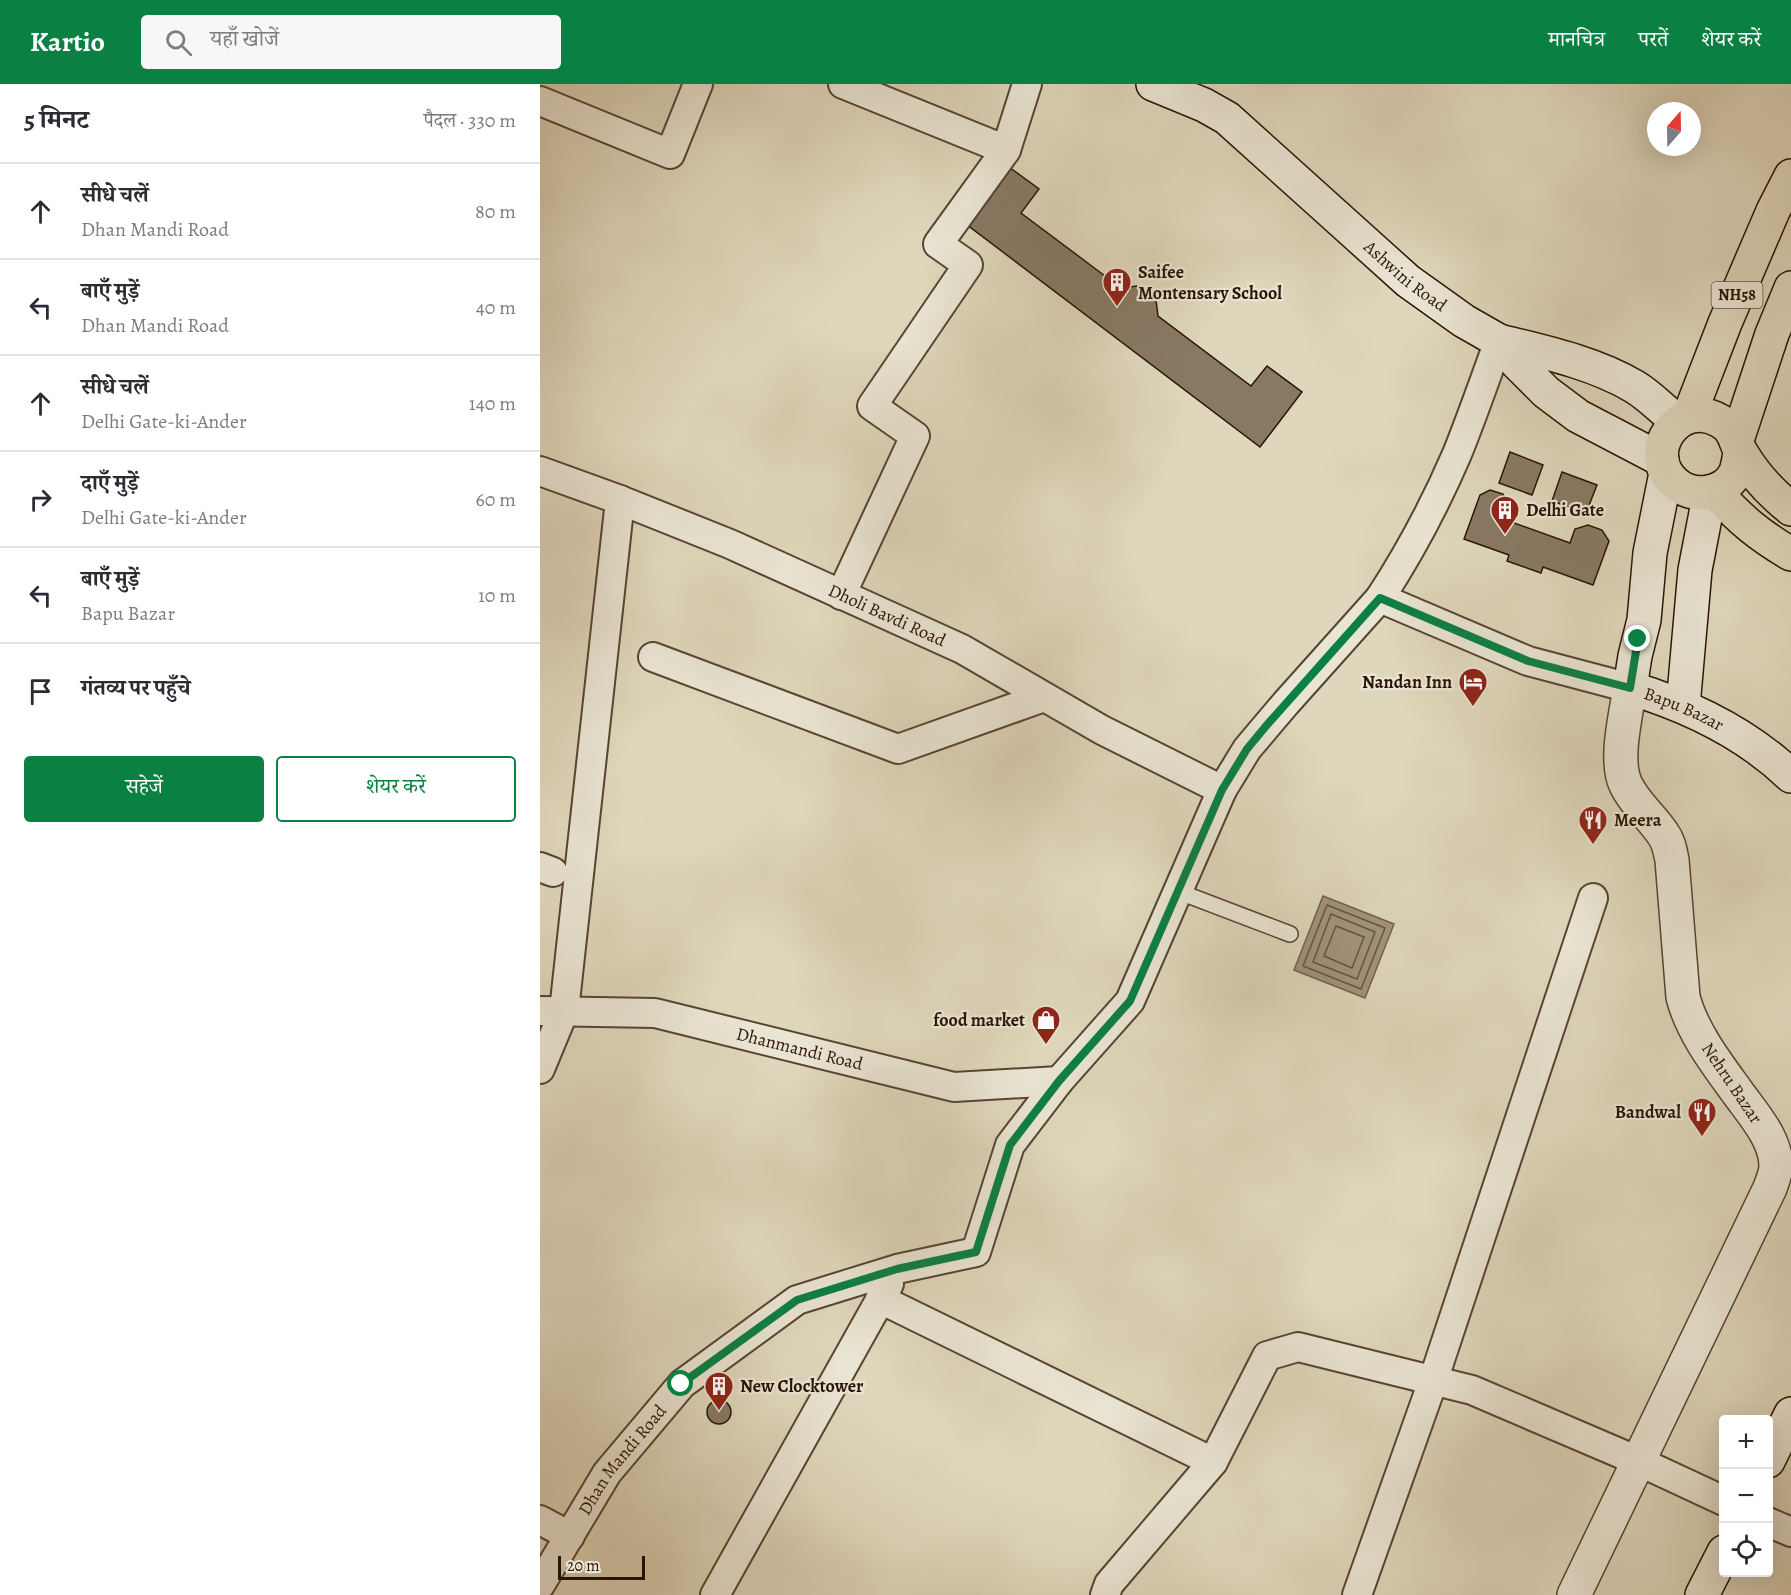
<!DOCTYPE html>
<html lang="hi">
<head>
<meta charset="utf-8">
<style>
  :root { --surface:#fff; --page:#f7f7f7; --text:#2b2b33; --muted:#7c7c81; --line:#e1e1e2; --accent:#0b8043 }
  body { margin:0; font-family:Alegreya,"Noto Serif Devanagari",serif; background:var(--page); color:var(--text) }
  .controls { position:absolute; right:18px; bottom:18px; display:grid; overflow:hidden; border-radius:6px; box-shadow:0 6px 24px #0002 }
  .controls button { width:54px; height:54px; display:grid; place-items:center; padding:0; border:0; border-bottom:2px solid var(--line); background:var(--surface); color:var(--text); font:30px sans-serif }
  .compass { position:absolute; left:1107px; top:18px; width:54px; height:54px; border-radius:50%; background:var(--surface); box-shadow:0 6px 24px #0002; rotate:20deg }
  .scale { position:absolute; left:18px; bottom:15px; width:87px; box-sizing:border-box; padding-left:6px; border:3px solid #291304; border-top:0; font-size:16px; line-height:21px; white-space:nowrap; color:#291304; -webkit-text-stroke:4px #eae5d3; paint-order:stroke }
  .stop { position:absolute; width:18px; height:18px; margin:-14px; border:4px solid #0b8043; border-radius:50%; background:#fff }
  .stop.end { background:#0b8043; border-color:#fff; box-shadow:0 2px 6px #0008 }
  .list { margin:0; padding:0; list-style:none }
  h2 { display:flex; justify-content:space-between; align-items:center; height:78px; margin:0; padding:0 24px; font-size:26px }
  h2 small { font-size:20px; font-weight:400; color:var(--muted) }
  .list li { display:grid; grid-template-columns:39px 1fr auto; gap:18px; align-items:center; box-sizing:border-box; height:96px; padding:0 24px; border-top:2px solid var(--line) }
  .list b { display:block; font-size:22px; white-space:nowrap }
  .list p { margin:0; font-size:20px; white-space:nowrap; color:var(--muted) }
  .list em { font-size:20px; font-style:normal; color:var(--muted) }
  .actions { display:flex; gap:12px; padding:18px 24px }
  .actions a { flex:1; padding:14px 0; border:2px solid var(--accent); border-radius:6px; text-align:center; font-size:21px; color:var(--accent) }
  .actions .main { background:var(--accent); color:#fff }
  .icon { flex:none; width:33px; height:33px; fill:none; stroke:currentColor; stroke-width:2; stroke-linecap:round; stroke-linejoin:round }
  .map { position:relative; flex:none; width:1251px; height:1511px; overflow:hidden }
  header { display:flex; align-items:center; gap:36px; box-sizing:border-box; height:84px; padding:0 30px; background:var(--accent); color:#fff }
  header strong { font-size:28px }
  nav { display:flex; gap:33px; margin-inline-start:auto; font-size:21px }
  .search { width:420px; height:54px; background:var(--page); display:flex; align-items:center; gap:15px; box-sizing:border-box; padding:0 21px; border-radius:6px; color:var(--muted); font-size:22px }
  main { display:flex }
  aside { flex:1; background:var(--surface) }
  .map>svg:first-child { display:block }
  .water { fill:#a1947d; stroke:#71604d; stroke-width:1.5 }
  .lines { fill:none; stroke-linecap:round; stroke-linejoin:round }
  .shore { stroke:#655440; stroke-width:1.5 }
  .building { fill:#887964; stroke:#291304; stroke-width:1.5 }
  .service-casing { stroke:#564432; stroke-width:18 }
  .minor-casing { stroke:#564432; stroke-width:32 }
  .tertiary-casing { stroke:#564432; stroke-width:36 }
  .secondary-casing { stroke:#291304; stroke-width:36 }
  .trunk-casing { stroke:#291304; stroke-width:36 }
  .service { stroke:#eae5d3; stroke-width:15 }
  .minor { stroke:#eae5d3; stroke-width:28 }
  .tertiary { stroke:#eae5d3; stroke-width:33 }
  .secondary { stroke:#eae5d3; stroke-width:33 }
  .trunk { stroke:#dfd7bc; stroke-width:33 }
  .route { stroke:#0b8043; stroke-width:8 }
  .labels { text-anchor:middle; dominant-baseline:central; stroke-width:4.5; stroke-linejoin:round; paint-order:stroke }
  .shield { fill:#eae5d3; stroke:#635242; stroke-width:1.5 }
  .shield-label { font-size:16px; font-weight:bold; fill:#291304 }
  .poi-label { font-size:18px; font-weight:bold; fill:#291304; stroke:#eae5d3; text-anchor:start }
  .street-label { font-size:18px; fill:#291304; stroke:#eae5d3 }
</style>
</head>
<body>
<header>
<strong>Kartio</strong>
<div class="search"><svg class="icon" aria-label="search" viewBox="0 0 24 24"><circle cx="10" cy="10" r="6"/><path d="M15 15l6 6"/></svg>यहाँ खोजें</div>
<nav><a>मानचित्र</a><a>परतें</a><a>शेयर करें</a></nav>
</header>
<main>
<aside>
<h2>5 मिनट<small>पैदल · 330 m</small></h2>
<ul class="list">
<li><svg class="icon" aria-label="ahead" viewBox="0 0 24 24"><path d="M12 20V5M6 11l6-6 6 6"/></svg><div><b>सीधे चलें</b><p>Dhan Mandi Road</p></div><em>80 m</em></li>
<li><svg class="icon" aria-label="left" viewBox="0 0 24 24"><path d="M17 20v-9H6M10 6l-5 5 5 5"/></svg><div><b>बाएँ मुड़ें</b><p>Dhan Mandi Road</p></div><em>40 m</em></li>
<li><svg class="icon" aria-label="ahead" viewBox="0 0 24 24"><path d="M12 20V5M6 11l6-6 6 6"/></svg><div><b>सीधे चलें</b><p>Delhi Gate-ki-Ander</p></div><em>140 m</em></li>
<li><svg class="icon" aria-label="right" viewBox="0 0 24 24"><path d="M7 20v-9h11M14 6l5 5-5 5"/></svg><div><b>दाएँ मुड़ें</b><p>Delhi Gate-ki-Ander</p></div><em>60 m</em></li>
<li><svg class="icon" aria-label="left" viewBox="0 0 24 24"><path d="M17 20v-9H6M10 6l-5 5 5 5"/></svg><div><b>बाएँ मुड़ें</b><p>Bapu Bazar</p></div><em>10 m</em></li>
<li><svg class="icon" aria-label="arrive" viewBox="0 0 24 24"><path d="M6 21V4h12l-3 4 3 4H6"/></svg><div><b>गंतव्य पर पहुँचे</b></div></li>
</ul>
<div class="actions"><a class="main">सहेजें</a><a>शेयर करें</a></div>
</aside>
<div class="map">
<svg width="1251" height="1511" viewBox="0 0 1251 1511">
  <rect width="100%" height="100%" fill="#dfd7bc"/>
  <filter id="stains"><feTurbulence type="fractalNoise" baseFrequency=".00333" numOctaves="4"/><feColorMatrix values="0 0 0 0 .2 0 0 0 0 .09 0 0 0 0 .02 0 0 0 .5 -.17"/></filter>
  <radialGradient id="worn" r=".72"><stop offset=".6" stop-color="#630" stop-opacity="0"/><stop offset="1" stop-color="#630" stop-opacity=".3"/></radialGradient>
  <path class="water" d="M783,812L854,840L825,914L754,886Z"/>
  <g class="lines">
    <g class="shore">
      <path d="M787,821L845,844L821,905L763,882Z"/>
      <path d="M791,830L835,848L817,895L773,878Z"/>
      <path d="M796,842L824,853L812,884L784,872Z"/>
    </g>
  </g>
  <g class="building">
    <path d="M465,80L499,105L481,129L581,204L597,202L616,216L618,232L711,302L727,282L762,308L720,363L422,137Z"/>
    <path d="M970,368L1003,381L992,411L959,399Z"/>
    <path d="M1022,388L1057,401L1046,429L1012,417Z"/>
    <path d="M950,406L963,410L968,421L963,435L1030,459L1035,445L1048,441L1062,446L1069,457L1053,501L1003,483L1001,489L967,477L969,471L924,455L940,411Z"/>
    <circle cx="179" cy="1328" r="12"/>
  </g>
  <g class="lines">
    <g class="service-casing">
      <path id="service" d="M637,807L750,850"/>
    </g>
    <g class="minor-casing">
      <g id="minor">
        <path d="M303,0L466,66L487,0"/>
        <path d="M0,17L130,70L158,0"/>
        <path id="s1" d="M0,387L80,416L190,460L422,565L562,646L682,706"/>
        <path d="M301,511L375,352L332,322L428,181L398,160L466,66"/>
        <path d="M840,514C870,468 895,421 917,370C932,333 945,295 959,257"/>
        <path d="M113,573L358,665L504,613"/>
        <path d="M0,783L13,788"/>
        <path id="s2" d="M0,927L115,929L414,1003L519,997"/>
        <path d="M0,985L24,927L80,416"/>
        <path d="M340,1215L673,1378L569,1500L565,1511"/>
        <path d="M673,1378L727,1272L758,1263L932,1306L1098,1377L1184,1417"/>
        <path d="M0,1436L30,1452"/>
        <path d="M1228,1438L1251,1448"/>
        <path id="s3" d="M0,1501L67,1389L142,1300L257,1216L357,1185L436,1168L470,1061L519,997L590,917L682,706L707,665L746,619L840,514L988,577L1090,604"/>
        <path d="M175,1511L349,1200"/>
        <path d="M817,1511L893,1297L1053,814"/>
      </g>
    </g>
    <g class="tertiary-casing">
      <path id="tertiary" d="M1034,1511L1230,1104C1232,1098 1236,1089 1236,1082C1236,1055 1213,1030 1198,1009C1177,980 1152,948 1143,913L1132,776C1130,767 1129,758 1123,750C1112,733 1095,720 1086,701C1074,677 1086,631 1090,604"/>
    </g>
    <g class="secondary-casing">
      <g id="secondary">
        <path id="s4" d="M613,0L664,21L687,34L868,197L924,237L959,257L977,279L1006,308L1038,332L1122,376"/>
        <path d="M959,257C1004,268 1055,279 1095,303C1110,312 1124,327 1138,338"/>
        <path id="s5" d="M1126,389L1110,469L1104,536L1095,572L1090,604C1150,622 1206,649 1251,692"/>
        <path d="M1143,622L1155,486L1170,408"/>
        <path d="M1228,1377L1251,1330"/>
        <path d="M1162,1511L1184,1468"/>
      </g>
    </g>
    <g class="trunk-casing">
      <g id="trunk">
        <path d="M1149,332L1185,239L1233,127L1251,92"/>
        <path d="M1197,356L1232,250L1251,204"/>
        <path d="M1200,368C1199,375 1198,383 1195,390C1183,411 1153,415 1135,399C1100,369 1139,313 1180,337C1196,346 1194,357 1202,370C1215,392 1231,409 1251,425"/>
        <path d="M1175,407C1198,434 1220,452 1251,470"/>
      </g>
    </g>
    <use href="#service" class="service"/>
    <use href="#minor" class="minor"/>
    <use href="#tertiary" class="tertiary"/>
    <use href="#secondary" class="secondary"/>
    <use href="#trunk" class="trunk"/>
  </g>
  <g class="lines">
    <path class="route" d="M141,1300L257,1216L357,1185L436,1168L470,1061L519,997L590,917L682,706L707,665L726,642L840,514L988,577L1090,604L1098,555"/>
  </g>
  <defs>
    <g id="building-pin" transform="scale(1.5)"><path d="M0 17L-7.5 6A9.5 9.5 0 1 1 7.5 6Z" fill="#8f2418" stroke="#eae5d3"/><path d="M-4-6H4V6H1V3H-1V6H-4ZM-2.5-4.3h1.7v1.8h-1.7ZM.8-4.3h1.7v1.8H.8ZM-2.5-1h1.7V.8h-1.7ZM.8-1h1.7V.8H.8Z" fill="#fff"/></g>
    <g id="hotel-pin" transform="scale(1.5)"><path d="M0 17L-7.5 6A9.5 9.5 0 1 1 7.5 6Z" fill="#8f2418" stroke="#eae5d3"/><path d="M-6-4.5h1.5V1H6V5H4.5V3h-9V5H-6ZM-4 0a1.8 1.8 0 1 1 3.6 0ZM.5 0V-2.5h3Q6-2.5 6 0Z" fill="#fff"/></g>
    <g id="restaurant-pin" transform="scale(1.5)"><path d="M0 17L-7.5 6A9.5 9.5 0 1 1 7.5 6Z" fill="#8f2418" stroke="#eae5d3"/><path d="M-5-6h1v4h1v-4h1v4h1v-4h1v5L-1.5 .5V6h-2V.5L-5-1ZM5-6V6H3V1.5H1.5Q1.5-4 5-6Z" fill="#fff"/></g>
    <g id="shop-pin" transform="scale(1.5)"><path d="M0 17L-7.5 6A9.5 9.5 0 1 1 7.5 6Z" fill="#8f2418" stroke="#eae5d3"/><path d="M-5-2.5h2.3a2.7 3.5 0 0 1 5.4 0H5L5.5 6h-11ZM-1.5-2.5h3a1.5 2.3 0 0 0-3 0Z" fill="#fff"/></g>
  </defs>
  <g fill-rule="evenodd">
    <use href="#building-pin" x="577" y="198"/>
    <use href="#building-pin" x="965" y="426"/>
    <use href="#hotel-pin" x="933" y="598"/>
    <use href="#restaurant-pin" x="1053" y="736"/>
    <use href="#shop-pin" x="506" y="936"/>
    <use href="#restaurant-pin" x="1162" y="1028"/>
    <use href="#building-pin" x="179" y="1302"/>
  </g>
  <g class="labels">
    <rect class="shield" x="1171.5" y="198" width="51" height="26" rx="4.5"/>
    <g class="shield-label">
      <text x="1197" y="211">NH58</text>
    </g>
    <g class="poi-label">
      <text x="598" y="188">Saifee<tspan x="598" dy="21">Montensary School</tspan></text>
      <text x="986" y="426">Delhi Gate</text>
      <text x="912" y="598" text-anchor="end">Nandan Inn</text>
      <text x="1074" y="736">Meera</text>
      <text x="485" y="936" text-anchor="end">food market</text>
      <text x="1141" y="1028" text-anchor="end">Bandwal</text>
      <text x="200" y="1302">New Clocktower</text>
    </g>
    <g class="street-label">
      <text stroke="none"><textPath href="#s4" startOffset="320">Ashwini Road</textPath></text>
      <text stroke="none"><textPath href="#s1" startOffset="376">Dholi Bavdi Road</textPath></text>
      <text stroke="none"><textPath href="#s5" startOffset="276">Bapu Bazar</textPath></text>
      <text stroke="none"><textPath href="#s2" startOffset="264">Dhanmandi Road</textPath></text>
      <text transform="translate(1192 999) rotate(56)">Nehru Bazar</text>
      <text stroke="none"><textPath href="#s3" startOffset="150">Dhan Mandi Road</textPath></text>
    </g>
  </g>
  <rect width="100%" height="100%" filter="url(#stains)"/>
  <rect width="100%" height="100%" fill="url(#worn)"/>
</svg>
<div class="controls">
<button>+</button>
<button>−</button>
<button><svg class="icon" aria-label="locate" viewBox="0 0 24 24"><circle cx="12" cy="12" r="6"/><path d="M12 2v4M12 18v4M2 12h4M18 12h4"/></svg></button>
</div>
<svg class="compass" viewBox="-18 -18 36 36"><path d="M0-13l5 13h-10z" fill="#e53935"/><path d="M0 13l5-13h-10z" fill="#7c7c81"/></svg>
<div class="scale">20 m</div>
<div class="stop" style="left:141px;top:1300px"></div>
<div class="stop end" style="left:1098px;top:555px"></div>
</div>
</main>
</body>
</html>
